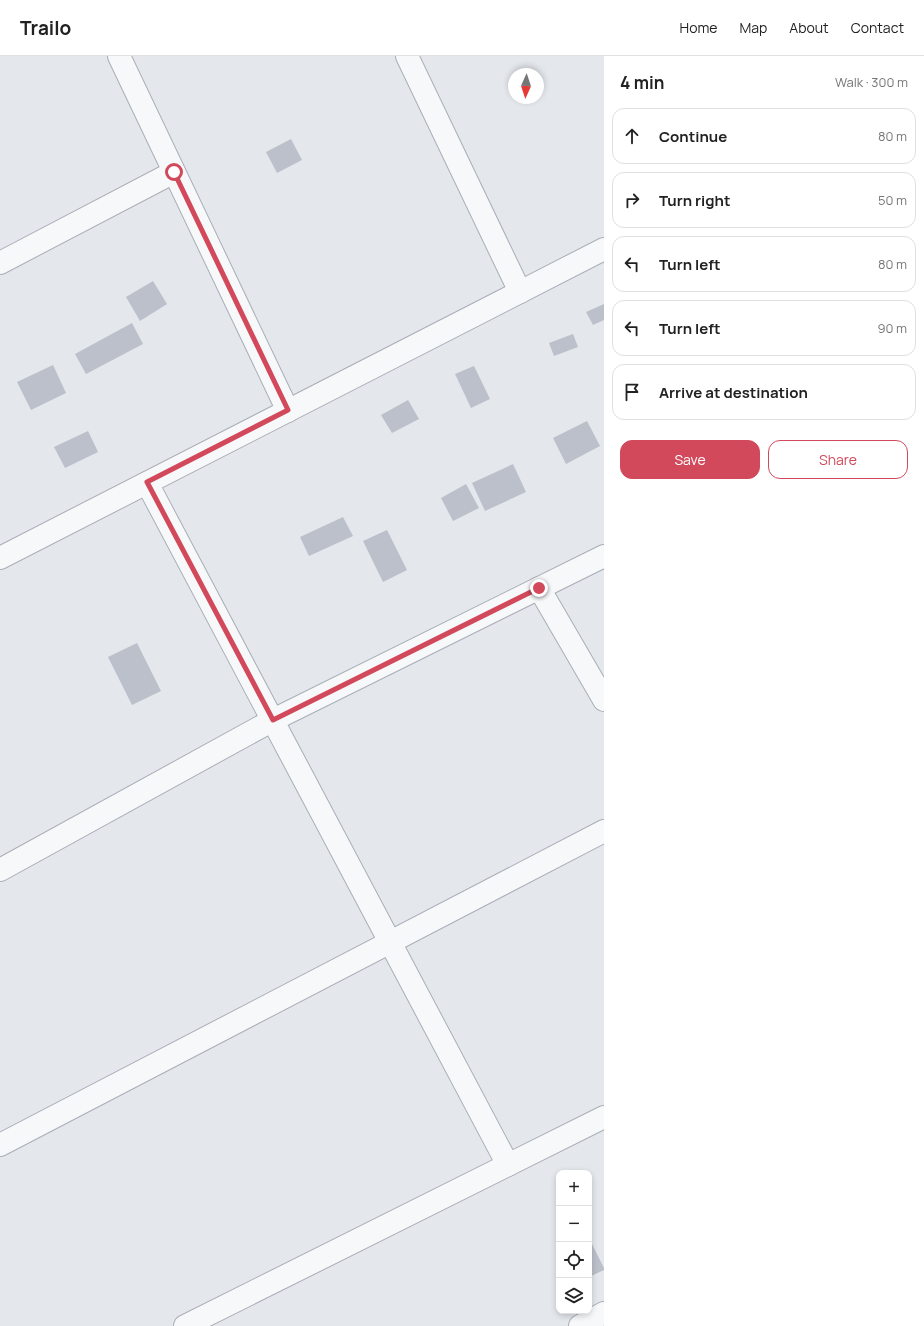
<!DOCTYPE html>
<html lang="en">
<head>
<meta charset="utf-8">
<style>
  :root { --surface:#fff; --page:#f6f6f6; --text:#222; --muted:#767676; --line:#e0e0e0; --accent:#d1495b }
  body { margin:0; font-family:Manrope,sans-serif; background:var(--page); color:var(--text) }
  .controls { position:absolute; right:12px; bottom:12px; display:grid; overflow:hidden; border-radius:8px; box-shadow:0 2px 6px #0003 }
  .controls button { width:36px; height:36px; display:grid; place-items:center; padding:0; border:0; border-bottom:1px solid var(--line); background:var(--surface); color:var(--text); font:20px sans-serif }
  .compass { position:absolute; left:508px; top:12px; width:36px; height:36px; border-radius:50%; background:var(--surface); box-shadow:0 2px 6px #0003; rotate:183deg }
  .stop { position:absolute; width:12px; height:12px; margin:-9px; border:3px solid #d1495b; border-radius:50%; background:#fff }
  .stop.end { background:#d1495b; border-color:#fff; box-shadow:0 1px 4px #0008 }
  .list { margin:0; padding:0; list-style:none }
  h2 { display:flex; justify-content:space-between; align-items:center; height:52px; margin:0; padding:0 16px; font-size:17px }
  h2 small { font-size:13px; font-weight:400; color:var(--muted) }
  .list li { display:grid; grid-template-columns:26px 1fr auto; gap:12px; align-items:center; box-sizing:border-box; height:56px; margin:0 8px 8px; padding:0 8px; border:1px solid var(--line); border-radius:12px }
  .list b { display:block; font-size:15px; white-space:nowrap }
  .list em { font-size:13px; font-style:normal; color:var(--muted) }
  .actions { display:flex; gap:8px; padding:12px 16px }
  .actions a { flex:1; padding:9px 0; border:1px solid var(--accent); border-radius:12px; text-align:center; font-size:14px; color:var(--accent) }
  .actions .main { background:var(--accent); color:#fff }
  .icon { flex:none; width:22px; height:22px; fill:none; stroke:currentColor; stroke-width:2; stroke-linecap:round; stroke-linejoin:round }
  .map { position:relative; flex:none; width:604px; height:1270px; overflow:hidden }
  header { display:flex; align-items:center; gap:24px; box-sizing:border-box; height:56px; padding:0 20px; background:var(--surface); border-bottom:1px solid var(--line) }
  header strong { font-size:19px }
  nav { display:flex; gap:22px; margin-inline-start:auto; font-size:14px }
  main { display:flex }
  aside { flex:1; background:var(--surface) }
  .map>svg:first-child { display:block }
  .building { fill:#bbc0ca }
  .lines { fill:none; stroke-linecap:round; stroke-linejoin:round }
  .minor-casing { stroke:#a9aeb7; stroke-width:24 }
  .tertiary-casing { stroke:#a9aeb7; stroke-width:24 }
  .minor { stroke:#f7f8fa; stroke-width:22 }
  .tertiary { stroke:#f7f8fa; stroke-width:22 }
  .route { stroke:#d1495b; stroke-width:5 }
</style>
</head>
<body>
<header>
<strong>Trailo</strong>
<nav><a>Home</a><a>Map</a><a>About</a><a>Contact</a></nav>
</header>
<main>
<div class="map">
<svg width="604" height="1270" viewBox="0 0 604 1270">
  <rect width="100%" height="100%" fill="#e4e7ec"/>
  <g class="building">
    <path d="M291,83L302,104L277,117L266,96Z"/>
    <path d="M153,225L167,248L140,265L126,241Z"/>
    <path d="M604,248V264L593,269L586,256Z"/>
    <path d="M132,267L143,288L86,318L75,298Z"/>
    <path d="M573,278L578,291L554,300L549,287Z"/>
    <path d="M53,309L66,337L31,354L17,326Z"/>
    <path d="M474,310L490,343L471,352L455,318Z"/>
    <path d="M408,344L419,363L392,377L381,359Z"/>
    <path d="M587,365L600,390L566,408L553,382Z"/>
    <path d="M88,375L98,396L65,412L54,391Z"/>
    <path d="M513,408L526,436L485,455L472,427Z"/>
    <path d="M466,428L479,452L453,465L441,442Z"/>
    <path d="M343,461L353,480L309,500L300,481Z"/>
    <path d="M387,474L407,514L383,526L363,485Z"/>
    <path d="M137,587L161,635L132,649L108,601Z"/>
    <path d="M589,1182L604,1212V1214L589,1221Z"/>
  </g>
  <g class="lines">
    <g class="minor-casing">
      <g id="minor">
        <path d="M119,0L288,355"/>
        <path d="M407,0L520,236"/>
        <path d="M0,207L174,116"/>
        <path d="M147,427L508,1109"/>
        <path d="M539,532L604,644"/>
        <path d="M0,814L273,664L604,500"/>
        <path d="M0,1089L604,775"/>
        <path d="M185,1270L604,1061"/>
        <path d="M580,1270L604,1257"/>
      </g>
    </g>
    <g class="tertiary-casing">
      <path id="tertiary" d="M0,502L604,193"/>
    </g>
    <use href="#minor" class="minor"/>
    <use href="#tertiary" class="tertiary"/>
  </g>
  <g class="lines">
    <path class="route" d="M174,116L288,354L147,426L273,664L539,532"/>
  </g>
</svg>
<div class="controls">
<button>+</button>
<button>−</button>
<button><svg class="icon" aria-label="locate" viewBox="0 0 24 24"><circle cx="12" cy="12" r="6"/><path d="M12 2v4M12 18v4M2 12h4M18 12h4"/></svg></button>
<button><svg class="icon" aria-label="layers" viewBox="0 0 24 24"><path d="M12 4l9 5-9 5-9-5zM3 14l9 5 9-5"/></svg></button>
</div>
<svg class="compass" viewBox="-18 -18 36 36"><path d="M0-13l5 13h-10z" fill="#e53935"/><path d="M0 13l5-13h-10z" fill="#767676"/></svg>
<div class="stop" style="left:174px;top:116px"></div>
<div class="stop end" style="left:539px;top:532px"></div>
</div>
<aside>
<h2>4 min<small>Walk · 300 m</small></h2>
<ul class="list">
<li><svg class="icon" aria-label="ahead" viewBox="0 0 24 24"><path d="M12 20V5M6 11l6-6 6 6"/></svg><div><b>Continue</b></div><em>80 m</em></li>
<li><svg class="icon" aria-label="right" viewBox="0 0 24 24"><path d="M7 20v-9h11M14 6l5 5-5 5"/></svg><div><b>Turn right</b></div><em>50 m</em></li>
<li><svg class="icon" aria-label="left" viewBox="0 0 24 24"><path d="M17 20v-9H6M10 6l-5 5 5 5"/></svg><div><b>Turn left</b></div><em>80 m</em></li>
<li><svg class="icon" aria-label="left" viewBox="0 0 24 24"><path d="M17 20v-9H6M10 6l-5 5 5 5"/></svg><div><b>Turn left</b></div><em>90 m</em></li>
<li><svg class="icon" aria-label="arrive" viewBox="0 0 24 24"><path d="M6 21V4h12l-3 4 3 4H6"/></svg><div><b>Arrive at destination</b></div></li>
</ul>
<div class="actions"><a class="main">Save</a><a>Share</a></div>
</aside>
</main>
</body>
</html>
